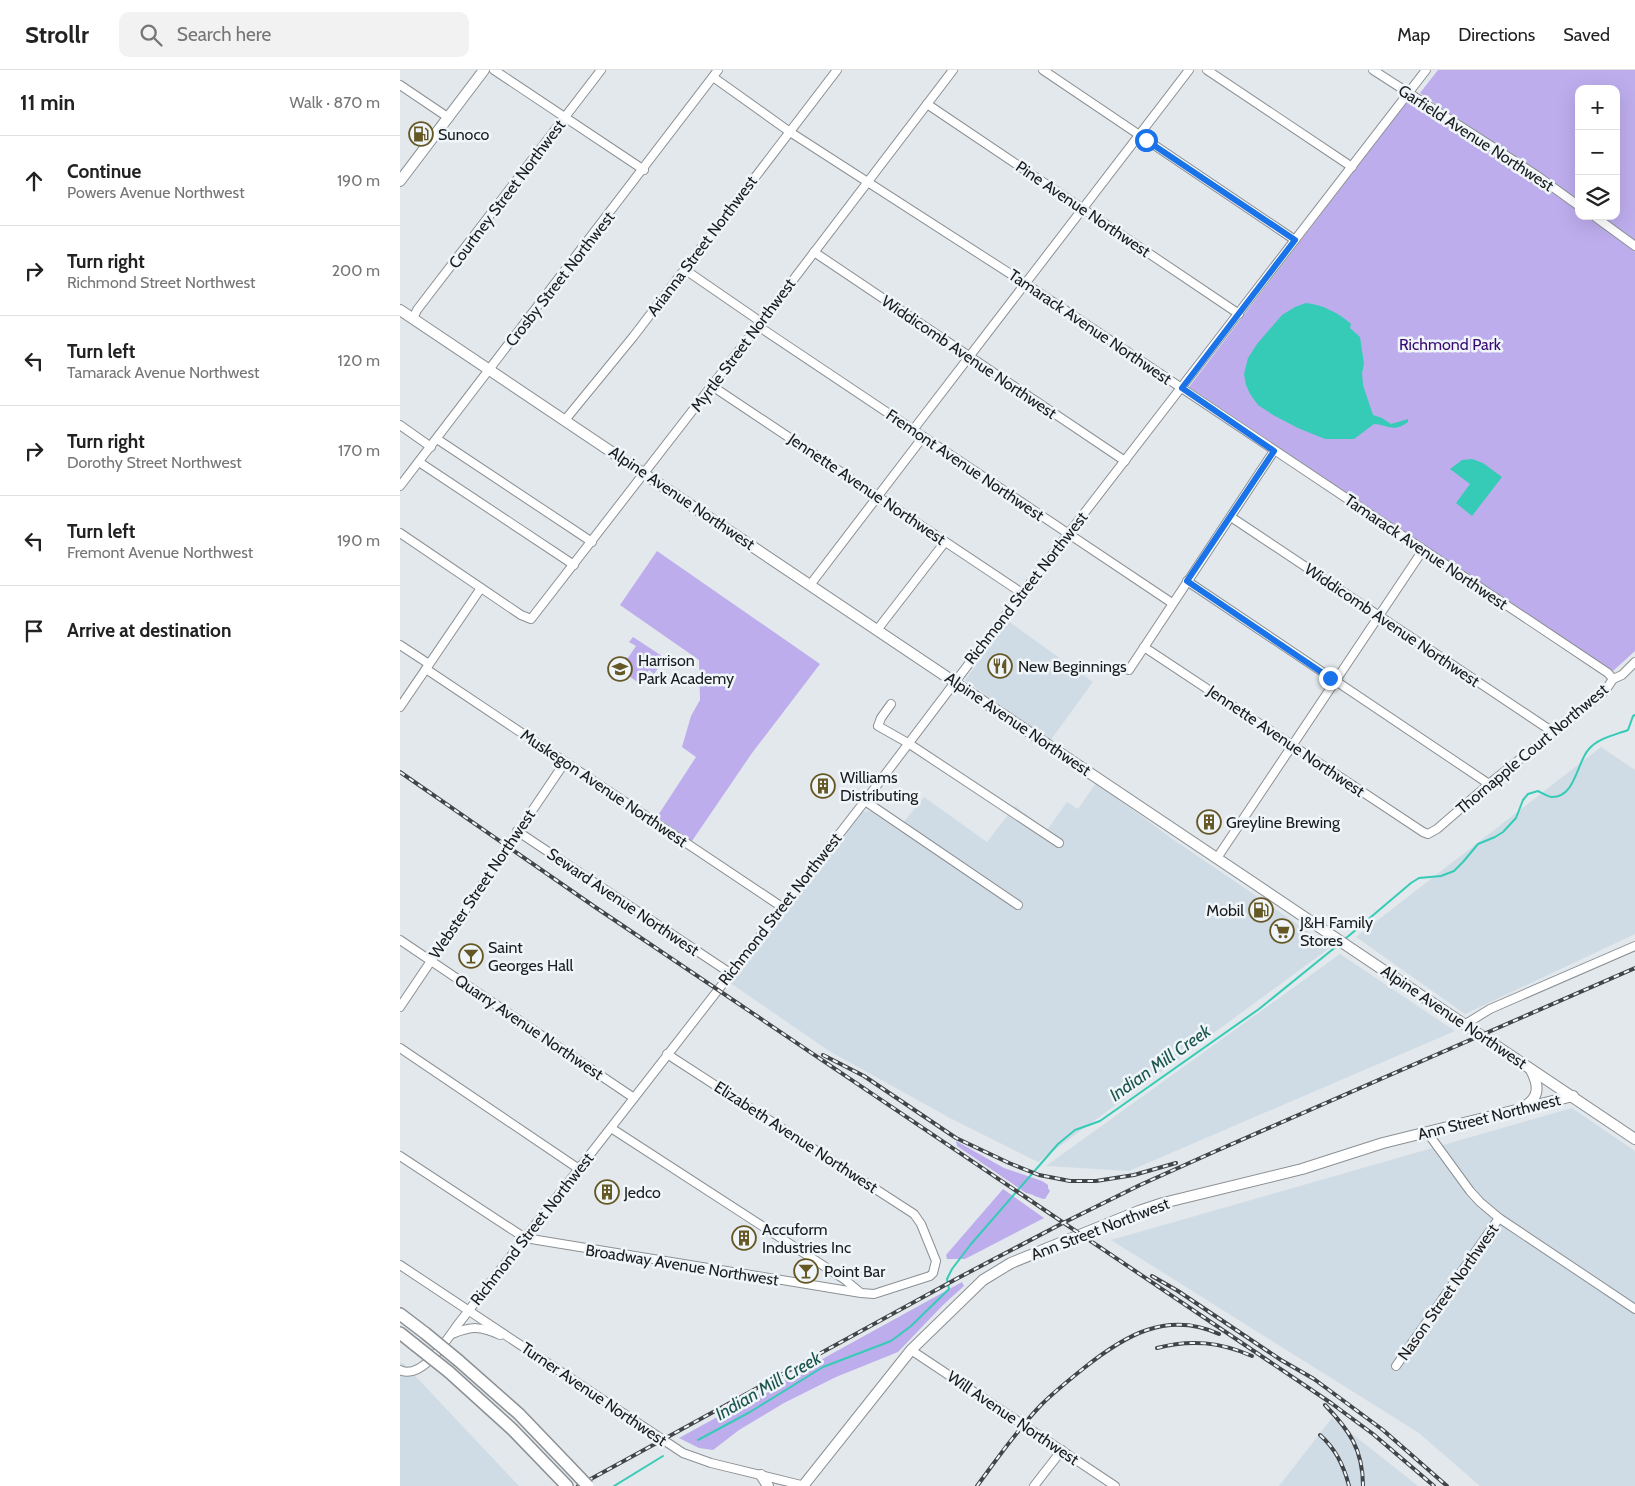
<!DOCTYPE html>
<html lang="en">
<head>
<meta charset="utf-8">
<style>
  :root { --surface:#fff; --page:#f2f2f2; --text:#222; --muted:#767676; --line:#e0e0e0 }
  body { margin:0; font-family:Cabin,sans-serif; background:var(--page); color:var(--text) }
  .controls { position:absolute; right:15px; top:15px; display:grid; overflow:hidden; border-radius:10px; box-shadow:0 5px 20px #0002 }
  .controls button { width:45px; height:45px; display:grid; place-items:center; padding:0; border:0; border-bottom:1px solid var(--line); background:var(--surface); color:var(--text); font:25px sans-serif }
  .stop { position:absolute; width:15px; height:15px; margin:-11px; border:4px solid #1a73e8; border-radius:50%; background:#fff }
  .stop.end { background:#1a73e8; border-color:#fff; box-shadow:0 1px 5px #0008 }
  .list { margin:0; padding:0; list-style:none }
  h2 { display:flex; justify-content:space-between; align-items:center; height:65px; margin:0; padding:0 20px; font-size:21px }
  h2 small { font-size:16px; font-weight:400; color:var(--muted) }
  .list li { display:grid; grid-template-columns:32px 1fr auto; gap:15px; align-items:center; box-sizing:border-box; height:90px; padding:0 20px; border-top:1px solid var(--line) }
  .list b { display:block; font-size:19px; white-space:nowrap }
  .list p { margin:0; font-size:16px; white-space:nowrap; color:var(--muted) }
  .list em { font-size:16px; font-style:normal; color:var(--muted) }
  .icon { flex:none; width:28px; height:28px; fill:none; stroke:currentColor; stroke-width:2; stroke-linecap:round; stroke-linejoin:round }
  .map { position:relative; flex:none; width:1235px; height:1416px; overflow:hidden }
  header { display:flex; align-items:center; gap:30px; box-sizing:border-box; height:70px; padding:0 25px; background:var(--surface); border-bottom:1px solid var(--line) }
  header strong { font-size:24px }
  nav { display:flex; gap:28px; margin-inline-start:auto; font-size:18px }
  .search { width:350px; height:45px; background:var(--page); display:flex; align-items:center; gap:12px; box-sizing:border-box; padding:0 18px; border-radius:10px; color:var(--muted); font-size:19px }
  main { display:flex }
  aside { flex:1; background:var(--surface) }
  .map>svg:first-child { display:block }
  .built { fill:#d0dce5 }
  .green { fill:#bdaded }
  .water { fill:#36cbb6 }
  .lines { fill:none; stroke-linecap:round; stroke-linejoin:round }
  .stream { stroke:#36cbb6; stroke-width:2 }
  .minor-casing { stroke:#8b9094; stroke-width:10 }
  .major-casing { stroke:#8b9094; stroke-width:12 }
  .highway-casing { stroke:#8b9094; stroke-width:14 }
  .minor { stroke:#fff; stroke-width:8 }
  .major { stroke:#fff; stroke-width:10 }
  .highway { stroke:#fff; stroke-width:11 }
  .rail-casing { stroke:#424548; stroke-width:4 }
  .rail { stroke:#eff5f9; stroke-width:2; stroke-dasharray:5.5; stroke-linecap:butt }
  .highway-bridge-casing { stroke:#8b9094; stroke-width:14; stroke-linecap:butt }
  .highway-bridge { stroke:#fff; stroke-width:11 }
  .route { stroke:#1a73e8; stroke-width:6 }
  .labels { text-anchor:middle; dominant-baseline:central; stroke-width:5; stroke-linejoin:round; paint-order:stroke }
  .poi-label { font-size:16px; fill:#1a1c1e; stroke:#eff5f9; text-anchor:start }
  .street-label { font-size:16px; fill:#1a1c1e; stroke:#eff5f9 }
  .park-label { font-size:16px; fill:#390971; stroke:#eff5f9 }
  .water-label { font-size:18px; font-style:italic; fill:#1b564d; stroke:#eff5f9 }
</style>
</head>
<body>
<header>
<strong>Strollr</strong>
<div class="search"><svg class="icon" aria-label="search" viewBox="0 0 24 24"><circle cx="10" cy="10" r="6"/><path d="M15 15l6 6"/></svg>Search here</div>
<nav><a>Map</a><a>Directions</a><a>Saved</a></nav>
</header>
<main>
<aside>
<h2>11 min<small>Walk · 870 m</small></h2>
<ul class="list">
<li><svg class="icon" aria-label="ahead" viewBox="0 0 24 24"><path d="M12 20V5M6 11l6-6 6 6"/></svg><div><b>Continue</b><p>Powers Avenue Northwest</p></div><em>190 m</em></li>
<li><svg class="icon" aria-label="right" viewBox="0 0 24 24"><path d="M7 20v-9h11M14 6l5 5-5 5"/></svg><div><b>Turn right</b><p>Richmond Street Northwest</p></div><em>200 m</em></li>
<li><svg class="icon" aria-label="left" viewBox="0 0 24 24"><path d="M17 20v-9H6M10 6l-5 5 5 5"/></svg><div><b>Turn left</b><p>Tamarack Avenue Northwest</p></div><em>120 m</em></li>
<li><svg class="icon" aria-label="right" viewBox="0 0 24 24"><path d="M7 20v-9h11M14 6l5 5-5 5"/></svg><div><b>Turn right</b><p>Dorothy Street Northwest</p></div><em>170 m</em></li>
<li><svg class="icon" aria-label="left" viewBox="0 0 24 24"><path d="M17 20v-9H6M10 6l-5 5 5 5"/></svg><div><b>Turn left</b><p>Fremont Avenue Northwest</p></div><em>190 m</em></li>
<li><svg class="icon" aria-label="arrive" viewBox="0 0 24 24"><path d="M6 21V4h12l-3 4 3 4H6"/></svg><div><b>Arrive at destination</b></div></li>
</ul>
</aside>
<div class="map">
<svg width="1235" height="1416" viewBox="0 0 1235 1416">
  <rect width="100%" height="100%" fill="#e2e8ec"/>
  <g class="built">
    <path d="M608,551L693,612L650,671L565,610Z"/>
    <path d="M1201,677L1235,700V864L1065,944L956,867Z"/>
    <path d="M696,713L774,770L931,877L638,1092L550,1048L429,981L329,912L461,742L470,741L498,759L524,727L587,772L615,736L647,760L667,732L678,739Z"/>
    <path d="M940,884L1055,961L729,1101L646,1096Z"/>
    <path d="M1172,1038L1235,1081V1416H1080L1019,1363L711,1170Z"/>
    <path d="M0,1292L4,1294L119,1416H0Z"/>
    <path d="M932,1348L1018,1416H879Z"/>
  </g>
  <g class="green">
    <path d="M1038,0H1235V171L1201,146H1216V19H1179V131L1020,23Z"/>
    <path d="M1009,29L1140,113L1179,141V146H1187L1235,180V581L1213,601L789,317Z"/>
    <path d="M257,481L420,594L352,683L292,771L257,747L296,687L282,677L291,646L300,630L299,590L220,535Z"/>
    <path d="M233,567L265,588L254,604L249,600L239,613L217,598L225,587L228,588L236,576L229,572Z"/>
    <path d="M556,1071L604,1098L642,1111L648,1115V1118L650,1121L645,1129C640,1129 632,1124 626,1123L557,1076Z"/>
    <path d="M603,1119L644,1148L565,1189H547L546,1185Z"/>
    <path d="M562,1212L564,1216L543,1235L498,1282L436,1307L384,1333L339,1360L313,1380L299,1378L279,1368Z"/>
  </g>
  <g class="water">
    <path d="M906,233C923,235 939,243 951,254L950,258L960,267L964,294L962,303L963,315L973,345L982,348L991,354L1008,349V352C993,363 989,355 974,354L954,369H925L898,358L873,345L858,335L850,324L846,315L844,304L848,288L857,274L882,245L895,237Z"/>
    <path d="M1072,389L1083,393L1102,407L1072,446L1056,433L1070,414L1050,399L1062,390Z"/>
  </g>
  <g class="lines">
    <g class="stream">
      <path d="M945,869L1011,813L1019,808L1041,806L1054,801L1063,792L1078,774L1095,767L1103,762L1116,748L1123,730L1128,724L1138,721C1142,723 1148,727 1152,727C1176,727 1177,691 1189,679C1198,668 1215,665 1228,660L1233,646L1235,645"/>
      <path d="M298,1370L350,1342L423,1297L491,1271L511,1256L549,1219L547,1209L552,1199L571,1174L658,1074L675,1060L700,1051L859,939L938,875"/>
      <path d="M214,1416L263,1386"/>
    </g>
    <g class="minor-casing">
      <g id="minor">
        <path d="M94,0L244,100"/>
        <path d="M643,0L895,170"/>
        <path d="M807,0L952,97"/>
        <path d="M973,0L1136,105L1179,136"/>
        <path d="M313,7L390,62L626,214L1208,603L1213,609"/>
        <path d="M0,15L49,48"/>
        <path d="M527,34L839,244"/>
        <path d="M1194,146L1235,176"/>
        <path d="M414,182L725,391"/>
        <path d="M284,199L361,252"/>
        <path d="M13,249L17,240L201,0"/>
        <path d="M358,256L772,533"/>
        <path d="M312,316L622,523"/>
        <path d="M165,350L233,267L437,0"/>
        <path d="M0,355L31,377"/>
        <path d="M513,360L789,0"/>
        <path d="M37,369L192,472"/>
        <path d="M19,392L174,495"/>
        <path d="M0,416L318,0"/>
        <path d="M831,447L1153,662"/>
        <path d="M0,463L121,545L131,549L358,256L553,0"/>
        <path d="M787,511L1089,714"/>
        <path d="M410,515L523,367"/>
        <path d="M477,560L545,472"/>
        <path d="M0,575L29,594"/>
        <path d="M744,577L1023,762L1028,764L1037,759L1089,714L1205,621L1213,609L1222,605L1235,592"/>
        <path d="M26,599L382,837"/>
        <path d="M729,600L874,381"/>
        <path d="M491,634L481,648L478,656L508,673L659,773"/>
        <path d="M0,637L81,518"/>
        <path d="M465,731L618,835"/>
        <path d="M117,761L330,903"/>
        <path d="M817,788L1023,480"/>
        <path d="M0,870L234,1028"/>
        <path d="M0,937L165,692"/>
        <path d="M1064,955L1090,939L1235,876"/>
        <path d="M0,978L179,1099"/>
        <path d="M211,1058L444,1209L461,1223"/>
        <path d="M1027,1062L1070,1121L1080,1132L1099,1148L1235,1239"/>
        <path d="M0,1086L125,1168L461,1223L474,1224L530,1206L533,1203L536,1191L521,1154L514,1144L267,984"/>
        <path d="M0,1195L283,1383L311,1393L405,1416"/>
        <path d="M52,1264C72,1256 80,1256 100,1265"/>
        <path d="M511,1280L715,1416"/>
        <path d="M996,1296L1099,1148"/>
        <path d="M0,1300C22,1311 47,1269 59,1253L465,731L618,529L1026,0"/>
        <path d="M634,1416L662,1380"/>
      </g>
    </g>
    <g class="major-casing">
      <g id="major">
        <path d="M0,111L84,0"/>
        <path d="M0,240L1235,1069"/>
        <path d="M1125,1036C1140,1027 1139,1015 1131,1000"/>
        <path d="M361,1405L368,1416"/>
        <path d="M403,1416L511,1280L583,1210L611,1193L739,1141L763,1133L902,1099L983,1073L1173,1026"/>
      </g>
    </g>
    <g class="highway-casing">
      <g id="highway">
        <path d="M0,1244L25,1263"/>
        <path d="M0,1263L15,1275"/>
        <path d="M59,1291L119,1344L166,1393"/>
        <path d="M49,1302L113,1360L167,1416"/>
      </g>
    </g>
    <use href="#minor" class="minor"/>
    <use href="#major" class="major"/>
    <use href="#highway" class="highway"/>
    <g class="rail-casing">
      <g id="rail">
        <path d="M0,702L195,837L931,1333L973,1364L1034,1416"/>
        <path d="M423,985L464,1006L556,1068L609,1093L639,1105L670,1111H696L734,1105L776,1093"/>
        <path d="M752,1206L778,1221L881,1290L914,1309L983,1360L1047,1416"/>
        <path d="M757,1278C791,1269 820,1272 852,1286"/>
        <path d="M925,1335C949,1360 963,1379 963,1416"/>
        <path d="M920,1365C936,1379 944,1396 949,1416"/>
        <path d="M178,1416L558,1208L663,1153L740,1115L816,1081L1235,898"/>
        <path d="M577,1416C597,1389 617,1360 641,1335C654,1322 669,1310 684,1298C724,1266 767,1240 819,1264"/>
      </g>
    </g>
    <use href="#rail" class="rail"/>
    <g class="highway-bridge-casing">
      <g id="highway-bridge">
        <path d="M25,1263L59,1291"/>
        <path d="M15,1275L49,1302"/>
        <path d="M166,1393L188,1416"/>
      </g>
    </g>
    <use href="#highway-bridge" class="highway-bridge"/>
  </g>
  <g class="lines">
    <path class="route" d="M746,70L895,170L782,318L874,381L787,511L930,608"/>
  </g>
  <defs>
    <g id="fuel-ring" transform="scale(1.25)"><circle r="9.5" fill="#eff5f9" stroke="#655825" stroke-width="1.5"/><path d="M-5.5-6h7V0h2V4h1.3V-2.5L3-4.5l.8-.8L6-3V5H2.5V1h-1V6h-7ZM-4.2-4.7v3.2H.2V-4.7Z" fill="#655825"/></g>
    <g id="restaurant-ring" transform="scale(1.25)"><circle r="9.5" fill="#eff5f9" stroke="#655825" stroke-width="1.5"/><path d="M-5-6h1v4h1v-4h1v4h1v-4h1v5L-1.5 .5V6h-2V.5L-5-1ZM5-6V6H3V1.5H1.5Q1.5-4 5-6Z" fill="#655825"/></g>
    <g id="school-ring" transform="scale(1.25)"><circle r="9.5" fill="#eff5f9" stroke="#655825" stroke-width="1.5"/><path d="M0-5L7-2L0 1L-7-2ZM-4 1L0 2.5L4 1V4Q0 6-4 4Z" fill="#655825"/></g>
    <g id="building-ring" transform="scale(1.25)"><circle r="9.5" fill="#eff5f9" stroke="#655825" stroke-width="1.5"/><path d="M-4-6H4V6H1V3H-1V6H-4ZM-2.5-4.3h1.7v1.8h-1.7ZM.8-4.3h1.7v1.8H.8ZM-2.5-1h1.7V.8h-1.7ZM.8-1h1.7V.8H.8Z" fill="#655825"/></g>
    <g id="supermarket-ring" transform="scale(1.25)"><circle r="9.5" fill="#eff5f9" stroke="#655825" stroke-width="1.5"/><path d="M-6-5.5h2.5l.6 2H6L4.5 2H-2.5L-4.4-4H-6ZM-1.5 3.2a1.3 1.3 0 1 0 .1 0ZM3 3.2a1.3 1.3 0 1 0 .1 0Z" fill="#655825"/></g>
    <g id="bar-ring" transform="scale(1.25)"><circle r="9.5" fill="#eff5f9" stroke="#655825" stroke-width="1.5"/><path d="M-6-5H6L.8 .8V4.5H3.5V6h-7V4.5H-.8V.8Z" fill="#655825"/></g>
  </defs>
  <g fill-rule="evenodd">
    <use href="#fuel-ring" x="21" y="64"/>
    <use href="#restaurant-ring" x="600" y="596"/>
    <use href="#school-ring" x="220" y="599"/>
    <use href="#building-ring" x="423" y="716"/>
    <use href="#building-ring" x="809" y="752"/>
    <use href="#fuel-ring" x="861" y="840"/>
    <use href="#supermarket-ring" x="882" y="861"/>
    <use href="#bar-ring" x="71" y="886"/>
    <use href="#building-ring" x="207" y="1122"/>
    <use href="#building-ring" x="344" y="1168"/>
    <use href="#bar-ring" x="406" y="1201"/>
  </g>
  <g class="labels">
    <g class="poi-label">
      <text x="38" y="64">Sunoco</text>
      <text x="238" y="590">Harrison<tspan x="238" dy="18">Park Academy</tspan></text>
      <text x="618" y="596">New Beginnings</text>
      <text x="440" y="707">Williams<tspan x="440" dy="18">Distributing</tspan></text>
      <text x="826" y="752">Greyline Brewing</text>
      <text x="844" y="840" text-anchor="end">Mobil</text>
      <text x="900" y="852">J&amp;H Family<tspan x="900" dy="18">Stores</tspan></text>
      <text x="88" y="877">Saint<tspan x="88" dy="18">Georges Hall</tspan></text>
      <text x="224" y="1122">Jedco</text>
      <text x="362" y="1159">Accuform<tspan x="362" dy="18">Industries Inc</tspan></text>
      <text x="424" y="1201">Point Bar</text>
    </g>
    <g class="street-label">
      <text transform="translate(1076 68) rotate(33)">Garfield Avenue Northwest</text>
      <text transform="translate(107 124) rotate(-53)">Courtney Street Northwest</text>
      <text transform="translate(683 139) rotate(34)">Pine Avenue Northwest</text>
      <text transform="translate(302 176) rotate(-53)">Arianna Street Northwest</text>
      <text transform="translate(160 209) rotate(-52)">Crosby Street Northwest</text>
      <text transform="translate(690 257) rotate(34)">Tamarack Avenue Northwest</text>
      <text transform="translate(343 275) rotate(-53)">Myrtle Street Northwest</text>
      <text transform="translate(569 287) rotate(34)">Widdicomb Avenue Northwest</text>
      <text transform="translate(565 395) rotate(34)">Fremont Avenue Northwest</text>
      <text transform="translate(467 419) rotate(34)">Jennette Avenue Northwest</text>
      <text transform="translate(282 428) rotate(34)">Alpine Avenue Northwest</text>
      <text transform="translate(1026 482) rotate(34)">Tamarack Avenue Northwest</text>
      <text transform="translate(626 518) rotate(-52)">Richmond Street Northwest</text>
      <text transform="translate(992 555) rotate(34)">Widdicomb Avenue Northwest</text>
      <text transform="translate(618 654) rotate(34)">Alpine Avenue Northwest</text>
      <text transform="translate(886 671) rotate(34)">Jennette Avenue Northwest</text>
      <text transform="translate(1132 679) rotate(-40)">Thornapple Court Northwest</text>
      <text transform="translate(204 718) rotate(34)">Muskegon Avenue Northwest</text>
      <text transform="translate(82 814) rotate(-56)">Webster Street Northwest</text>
      <text transform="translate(223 832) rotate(34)">Seward Avenue Northwest</text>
      <text transform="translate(380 839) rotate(-52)">Richmond Street Northwest</text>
      <text transform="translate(1054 947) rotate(34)">Alpine Avenue Northwest</text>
      <text transform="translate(129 957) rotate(34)">Quarry Avenue Northwest</text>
      <text transform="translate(1089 1047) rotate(-14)">Ann Street Northwest</text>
      <text transform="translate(396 1067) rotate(33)">Elizabeth Avenue Northwest</text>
      <text transform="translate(132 1159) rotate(-52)">Richmond Street Northwest</text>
      <text transform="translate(700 1159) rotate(-21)">Ann Street Northwest</text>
      <text transform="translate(282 1195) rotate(9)">Broadway Avenue Northwest</text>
      <text transform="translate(1048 1222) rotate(-55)">Nason Street Northwest</text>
      <text transform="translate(194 1324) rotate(34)">Turner Avenue Northwest</text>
      <text transform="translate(613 1348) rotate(34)">Will Avenue Northwest</text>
    </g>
    <g class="park-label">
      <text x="1050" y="274">Richmond Park</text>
    </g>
    <g class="water-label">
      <text transform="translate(760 993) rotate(-35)">Indian Mill Creek</text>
      <text transform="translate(368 1316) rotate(-30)">Indian Mill Creek</text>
    </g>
  </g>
</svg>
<div class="controls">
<button>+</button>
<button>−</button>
<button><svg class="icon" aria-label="layers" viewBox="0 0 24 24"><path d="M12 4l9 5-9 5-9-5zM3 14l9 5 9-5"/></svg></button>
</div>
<div class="stop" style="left:746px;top:70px"></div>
<div class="stop end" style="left:930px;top:608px"></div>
</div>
</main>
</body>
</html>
